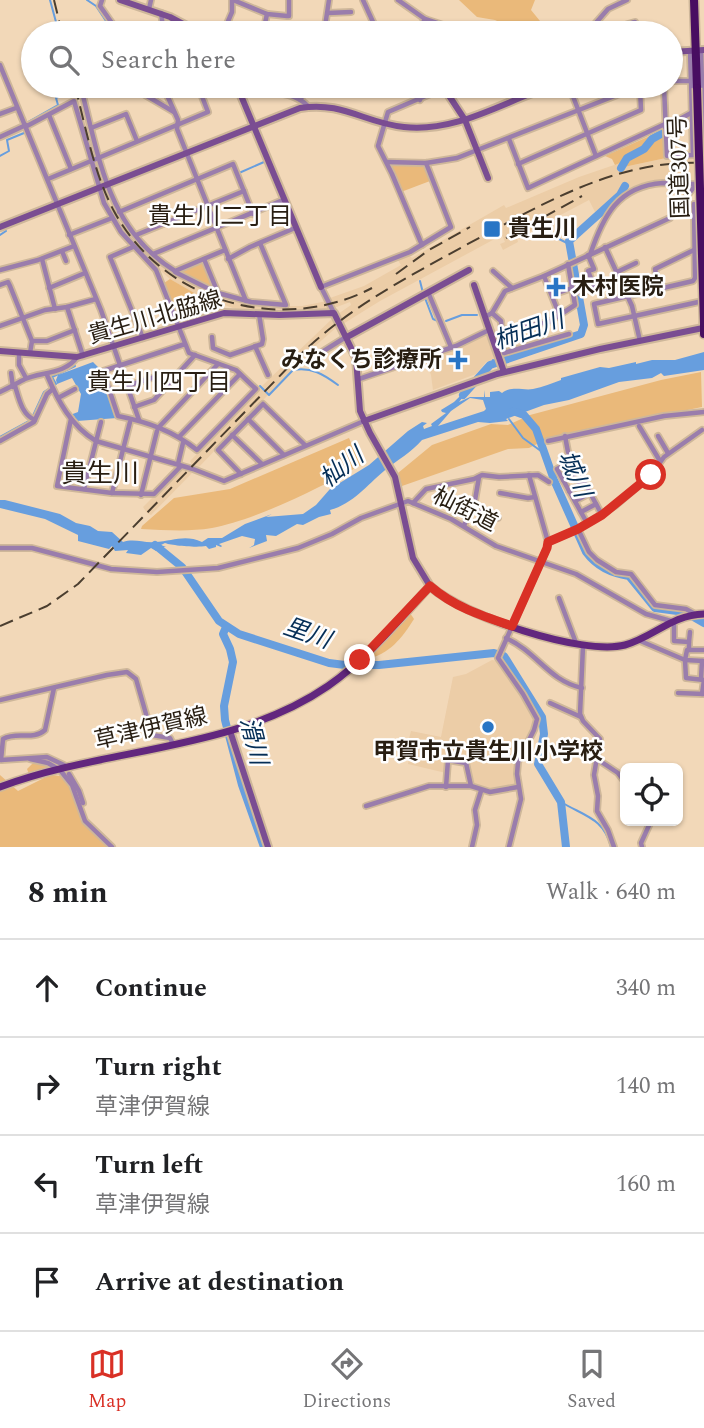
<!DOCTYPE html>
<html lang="en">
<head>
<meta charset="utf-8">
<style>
  :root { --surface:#fff; --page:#f2f2f2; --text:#202124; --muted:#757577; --line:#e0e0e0; --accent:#d93025 }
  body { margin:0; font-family:Spectral,"Noto Sans JP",serif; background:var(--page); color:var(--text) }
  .controls { position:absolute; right:21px; bottom:21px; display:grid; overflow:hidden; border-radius:10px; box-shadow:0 2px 5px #0004 }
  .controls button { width:63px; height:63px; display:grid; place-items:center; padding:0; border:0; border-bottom:2px solid var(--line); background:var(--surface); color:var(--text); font:35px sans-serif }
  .stop { position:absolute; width:21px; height:21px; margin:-16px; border:5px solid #d93025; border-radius:50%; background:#fff }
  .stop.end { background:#d93025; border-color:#fff; box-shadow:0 2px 7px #0008 }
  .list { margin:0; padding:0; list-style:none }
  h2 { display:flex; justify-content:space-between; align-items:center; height:91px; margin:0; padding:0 28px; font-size:30px }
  h2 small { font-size:23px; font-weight:400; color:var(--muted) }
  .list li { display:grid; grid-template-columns:46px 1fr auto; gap:21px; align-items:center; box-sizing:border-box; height:98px; padding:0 28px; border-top:2px solid var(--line) }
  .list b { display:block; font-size:26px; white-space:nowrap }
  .list p { margin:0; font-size:23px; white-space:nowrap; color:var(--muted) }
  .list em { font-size:23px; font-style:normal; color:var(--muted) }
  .icon { flex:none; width:38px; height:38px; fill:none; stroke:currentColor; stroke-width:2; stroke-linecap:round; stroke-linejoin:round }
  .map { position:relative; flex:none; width:704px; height:847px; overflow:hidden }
  .search { position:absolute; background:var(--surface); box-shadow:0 2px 5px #0004; left:21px; right:21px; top:21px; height:77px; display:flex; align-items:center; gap:18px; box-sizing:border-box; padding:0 24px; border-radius:38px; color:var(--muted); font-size:26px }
  .sheet { height:483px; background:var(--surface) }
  nav { display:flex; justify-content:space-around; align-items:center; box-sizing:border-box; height:98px; border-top:2px solid var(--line); background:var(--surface); font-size:19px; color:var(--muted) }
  nav a { display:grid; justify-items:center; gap:4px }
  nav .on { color:var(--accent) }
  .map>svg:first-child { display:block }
  .built { fill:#eccda7 }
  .green { fill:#eab97a }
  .water { fill:#679ede; fill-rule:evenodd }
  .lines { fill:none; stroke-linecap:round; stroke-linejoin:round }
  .stream { stroke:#679ede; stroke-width:2 }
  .river { stroke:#679ede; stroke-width:8 }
  .street-casing { stroke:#ceb79a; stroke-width:8 }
  .secondary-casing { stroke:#ceb79a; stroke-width:10 }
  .primary-casing { stroke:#ceb79a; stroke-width:10 }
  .highway-casing { stroke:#ceb79a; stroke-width:11 }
  .street { stroke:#9a7dac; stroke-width:4.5 }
  .secondary { stroke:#7a4d92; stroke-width:6 }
  .primary { stroke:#62277e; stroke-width:7 }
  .highway { stroke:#480e61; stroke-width:8 }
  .rail { stroke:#4b3e2f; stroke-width:2; stroke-dasharray:14 7; stroke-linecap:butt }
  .highway-bridge-casing { stroke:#ceb79a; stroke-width:11; stroke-linecap:butt }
  .highway-bridge { stroke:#480e61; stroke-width:8 }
  .route { stroke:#d93025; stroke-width:9 }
  .poi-dot { fill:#2875c5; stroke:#fefefe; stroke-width:2.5 }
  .labels { text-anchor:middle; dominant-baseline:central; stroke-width:5; stroke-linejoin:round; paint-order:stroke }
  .street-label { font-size:23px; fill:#281e12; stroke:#fefefe }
  .poi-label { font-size:23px; font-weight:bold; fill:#281e12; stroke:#fefefe; text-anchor:start }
  .neighbourhood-label { font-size:24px; fill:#281e12; stroke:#fefefe }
  .water-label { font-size:24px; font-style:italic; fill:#052e56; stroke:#fefefe }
  .quarter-label { font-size:26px; fill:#281e12; stroke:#fefefe }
</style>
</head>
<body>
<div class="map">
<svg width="704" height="847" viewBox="0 0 704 847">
  <rect width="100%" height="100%" fill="#f2d8b8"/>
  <g class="built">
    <path d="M82,100L103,182L99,183L77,102Z"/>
    <path d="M695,156V181H664L630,188L625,193L629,186L624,187L621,192L595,212L589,200L517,238L518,242L503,250L500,244L505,242L502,235L380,301L343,324L338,314L351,305L350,302L334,308L330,298L364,286L401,265L397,259L409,255L412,258L504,205L506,208L579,177L620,163L624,167L666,158Z"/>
    <path d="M106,189L121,218L134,236L160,263L188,281L217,294L284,306H302L327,301L331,310L289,314L244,312L197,295L170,279L153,264L127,237L117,223L101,191Z"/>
    <path d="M334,317L338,326L314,347L269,394L262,386Z"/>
    <path d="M486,334L495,359L486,362L476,374L433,390L431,375L425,359Z"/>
    <path d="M261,388L268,395L198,468L193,467L190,461Z"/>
    <path d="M182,468L192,473L151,515L147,513L143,507Z"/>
    <path d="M492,660L498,661L509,675L534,717L533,730L517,761L515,785L490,791L473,785L469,762L447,758L446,773L408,764L412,745L408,742L411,731L441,737L453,677L466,674Z"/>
  </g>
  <g class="green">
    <path d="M459,0H535L531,10L540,21H546L549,33H522L495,20L477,17Z"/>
    <path d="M663,130L666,158L624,167L620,163L615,165L612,159L605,156Z"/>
    <path d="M390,162L423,165L430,181L401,192L389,164Z"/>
    <path d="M202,262L213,288L211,289L179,271Z"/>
    <path d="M170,279L196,294L170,303L164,283Z"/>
    <path d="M701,372L702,407L547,439L529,448L508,449L402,486L398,473L432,445L491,424L508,425L530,415L661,380Z"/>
    <path d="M349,438L361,465C321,487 256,520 212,528C188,532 165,530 141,529L142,526L174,498L230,489Z"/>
    <path d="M410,613L414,619C402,638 389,655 366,659Z"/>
    <path d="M34,762L48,765L53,775L66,777L74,789L84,821L109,847H0V775L18,791L48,776L45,769L29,774L27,769Z"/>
  </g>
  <g class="water">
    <path d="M704,352V370L664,376L661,373L652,378L619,382L569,400L544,405L506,419L508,421L490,423L478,422L422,440C412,452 397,460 384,471C367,485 353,504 330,510L331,514L319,517L303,525L297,524L276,536L266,535L267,541L249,548L254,545L255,539L242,536L219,544L222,546L221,547L216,545V547L209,549L206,546C195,548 169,545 165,543L161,545L166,547H160L156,551L151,548L141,555L126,553L128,550L115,551L112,546L109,549L78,541V535L45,519L0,508V500H5L60,514L76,523L90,526L98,531L112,532L123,542C134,538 143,543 155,542C173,541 185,534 202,542L208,538H222L245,524L272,514L266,517L303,514L316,505L330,489L369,465L408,431L422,422L427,423L423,426L424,429L432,426L431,424L446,413L442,412L441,410L454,402L469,387H471L459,402L470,397H484L485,390V397H490V392L499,391L502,393C513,385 523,391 533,389C543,387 552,383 561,380V378L600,367L609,368L636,362V364L652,360H675ZM470,398L483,400L486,409L484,411L438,426L451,411Z"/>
    <path d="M93,362L100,369L117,418L77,421L70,415L78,412L81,394L72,378L57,384L56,380L58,375Z"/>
  </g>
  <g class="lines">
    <g class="stream">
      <path d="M50,0L59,33"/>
      <path d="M87,0L96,6L114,33"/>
      <path d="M28,122L58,105L56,98L71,90V86"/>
      <path d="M0,156L9,151L7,140L24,133"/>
      <path d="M239,173L264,162"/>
      <path d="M0,235L6,231"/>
      <path d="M555,237L569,244"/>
      <path d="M420,281L423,293"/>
      <path d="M425,298L433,319L438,321"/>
      <path d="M446,321L462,315H477"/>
      <path d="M493,360V363"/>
      <path d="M260,386L269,395L293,370C312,367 323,374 338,385"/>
      <path d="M509,419L523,438L545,454"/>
      <path d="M0,437L31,420L44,392L56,384L52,377L75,366"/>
      <path d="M561,802C584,816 604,818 611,847"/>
    </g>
    <g class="river">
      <path d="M621,168L627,158L644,149L652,139L698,113"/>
      <path d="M463,395L490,365L581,334L584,325L569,241L620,195L625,186"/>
      <path d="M513,411L524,415L536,429L554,480L586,552C597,567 611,573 629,576L655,608L685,612L704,623"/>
      <path d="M155,545L182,567L219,621L239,634L329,663L345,665H379L494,653L504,656L542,717L544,734L538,764L561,802L566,847"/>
      <path d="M226,627L223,634L230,649L233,662L224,706L225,720L242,785L264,847"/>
    </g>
    <g class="street-casing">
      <g id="street">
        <path d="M102,0L100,6L119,33"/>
        <path d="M233,0L267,14L287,16H289V0"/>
        <path d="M363,0L378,33"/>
        <path d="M398,0L425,19L467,33"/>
        <path d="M149,9L151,0"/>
        <path d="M161,13L164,33"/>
        <path d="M328,13L351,12"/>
        <path d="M633,23L636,33"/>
        <path d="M608,30L635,22"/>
        <path d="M224,31L231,33"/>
        <path d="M223,33L232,12V0"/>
        <path d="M263,33L267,14"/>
        <path d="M324,33L329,0"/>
        <path d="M417,33L425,19"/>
        <path d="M587,33L608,9L627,0"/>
        <path d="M690,50L691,81"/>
        <path d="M701,50L704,151"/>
        <path d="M0,65L101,310L139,420"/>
        <path d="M99,86L83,96C100,163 110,231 175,271L225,250"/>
        <path d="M130,86L174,112"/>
        <path d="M163,86L178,120L177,129L246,301"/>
        <path d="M355,86L366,90L368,86"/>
        <path d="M402,86L412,91L420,100"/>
        <path d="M569,86L596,156"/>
        <path d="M664,86L667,156L693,155L691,81H671"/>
        <path d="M239,91C260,90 294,91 308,106"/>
        <path d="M301,99L306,86"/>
        <path d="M0,114L16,108"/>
        <path d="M49,115L71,169"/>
        <path d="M27,126L74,101L104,203L121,232L156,270L189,353L236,370L256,389L197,450C173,431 148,422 118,416L103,371L185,344"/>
        <path d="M665,127L691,113"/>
        <path d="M91,128L126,114L137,141"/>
        <path d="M0,137L26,125"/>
        <path d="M509,139L528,188L665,124"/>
        <path d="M387,162L426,163L457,158L617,95L649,86"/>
        <path d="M518,164L641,110L640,88"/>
        <path d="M48,179L208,112L198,86"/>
        <path d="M694,204L695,278L693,281L594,304L598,324L703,301"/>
        <path d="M119,212L233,164L253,214"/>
        <path d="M69,235L112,218"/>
        <path d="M136,235L244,191"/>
        <path d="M422,245L392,174L378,146L388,112L449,86"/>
        <path d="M133,247L110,257L143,338"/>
        <path d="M605,247L632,306L640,341"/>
        <path d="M62,251L66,261"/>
        <path d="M153,254L283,200"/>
        <path d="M590,255C603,216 618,186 663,183C674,183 686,184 697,184"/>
        <path d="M42,259L55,309"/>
        <path d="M204,259L218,293L251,302L286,305L260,243"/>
        <path d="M228,259L250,247L295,228"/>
        <path d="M0,270L38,260L74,246"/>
        <path d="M493,271L512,288"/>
        <path d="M175,272L217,293"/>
        <path d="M617,272L636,263"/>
        <path d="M544,276L559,314"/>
        <path d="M0,285L8,282L10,286L32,341L30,353"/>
        <path d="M49,288L85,273"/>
        <path d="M659,290L655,269L696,249"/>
        <path d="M428,292L451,347"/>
        <path d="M581,293L595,288L588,271L594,269L588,255"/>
        <path d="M552,295L572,288"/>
        <path d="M67,307L83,356"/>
        <path d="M334,313L321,287L410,252L451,227L426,163"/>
        <path d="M492,313L501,321L504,353L569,334"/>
        <path d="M485,317L492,313L505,291L544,276L670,218L704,174"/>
        <path d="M0,326L45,310L67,307L96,299"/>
        <path d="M504,330L549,322L575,305L568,264"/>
        <path d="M212,337L213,348L230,355L262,344L263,339L259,314"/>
        <path d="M32,341H47L75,330"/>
        <path d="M255,346L268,375"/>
        <path d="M322,352L346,337"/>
        <path d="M19,353V365L26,378"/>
        <path d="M11,373L13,387"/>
        <path d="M47,375C58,401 71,426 96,441L193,469L224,481L364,421"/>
        <path d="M359,379L456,346L489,330"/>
        <path d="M15,386C19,399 22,415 35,420"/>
        <path d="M127,386L164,374H167L173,380"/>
        <path d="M0,392C9,388 17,383 25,379C41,372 66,374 77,357"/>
        <path d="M58,398L75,389"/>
        <path d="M134,407L154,400L195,355"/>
        <path d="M71,419L57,486L112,493L154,494L181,466"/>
        <path d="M248,419L284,455"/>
        <path d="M639,426L660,461"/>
        <path d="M159,427L218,364"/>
        <path d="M232,435L262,464"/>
        <path d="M565,436L568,452L602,515"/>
        <path d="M658,436L668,453"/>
        <path d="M179,437L240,374"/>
        <path d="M0,441L34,422L47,394L53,389"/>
        <path d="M548,441L664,416L704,412"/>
        <path d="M572,461L557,469L587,523"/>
        <path d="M178,464L183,443"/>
        <path d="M241,474L218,450L263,404L305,445"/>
        <path d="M563,480L578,472"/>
        <path d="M84,489L101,422"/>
        <path d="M569,491L584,482"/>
        <path d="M112,493L130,422"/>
        <path d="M500,493L528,498L535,497"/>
        <path d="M141,495L157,431"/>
        <path d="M575,501L590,493"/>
        <path d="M413,503L426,489L474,479L482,475L499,477L538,475L549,482"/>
        <path d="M474,506L476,511L498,518"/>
        <path d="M581,512L596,504"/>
        <path d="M464,526L470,508L474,506L479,477"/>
        <path d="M578,529L589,552L597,560L616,572L631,574L655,605L686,609L695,614"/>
        <path d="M548,542L578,529L616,505L651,475L664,457L702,430"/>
        <path d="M0,548H32L111,569L157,572L218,568L298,548L332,534L361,518L408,501L451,519L496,546L576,574L646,614L671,621L674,622V641L689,642V650"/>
        <path d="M559,598L576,643"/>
        <path d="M506,638C537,652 549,681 582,688"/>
        <path d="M638,640L685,660L686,678L704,680L702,694"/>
        <path d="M689,642L690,632"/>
        <path d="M583,646L580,714L583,721L600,739L594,775L598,796L597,811L608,830L614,847"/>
        <path d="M704,650H687L685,660L704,661"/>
        <path d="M701,679L702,661"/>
        <path d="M678,693L704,694"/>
        <path d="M0,700L107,675L127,672L136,679L152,735L170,738L173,744"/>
        <path d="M550,703L581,717"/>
        <path d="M30,759L48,763L60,770L72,785L85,821L112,847"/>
        <path d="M597,759L618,773L625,782"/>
        <path d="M1,760L3,739C17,731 33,741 45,730L54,688"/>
        <path d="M1,760L47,757L64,765"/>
        <path d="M69,774L79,791L83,803"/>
        <path d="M446,787L448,760L466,763L471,786"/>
        <path d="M366,806L429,786H471L490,792L518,787"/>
        <path d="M472,847L477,825L475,810L481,791"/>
        <path d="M509,847L521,799L517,774L518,762L534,730L537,719L523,694L498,658L547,548L548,542L529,475"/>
        <path d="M642,847L641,843L651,821"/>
      </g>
    </g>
    <g class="secondary-casing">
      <g id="secondary">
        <path d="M120,0L170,17L200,33"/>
        <path d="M671,52L704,50"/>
        <path d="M237,86L321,287"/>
        <path d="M444,88L465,120L488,178"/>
        <path d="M0,227L300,108C343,101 364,123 404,127C457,133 504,101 552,86"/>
        <path d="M474,285L504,372"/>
        <path d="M347,337L469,270"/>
        <path d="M0,351L77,357L224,313L279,315L334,313L356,358L360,411L370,433L395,477L413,558L430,586"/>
        <path d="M364,421L497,374L600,349L703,328"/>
        <path d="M230,731L268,847"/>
      </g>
    </g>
    <g class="primary-casing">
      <path id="primary" d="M0,787C106,747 232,752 328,686C367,659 398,621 430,586C463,616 582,656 625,645C654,637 671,615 704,614"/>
    </g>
    <g class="highway-casing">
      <g id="highway">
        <path d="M694,0L697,88"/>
        <path d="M704,323V334"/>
      </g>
    </g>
    <use href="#street" class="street"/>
    <use href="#secondary" class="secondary"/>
    <use href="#primary" class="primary"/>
    <use href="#highway" class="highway"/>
    <g class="rail">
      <path d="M54,0L62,33"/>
      <path d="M75,86C86,128 94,175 115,213C165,303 282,335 372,288"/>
      <path d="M506,238L582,196"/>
      <path d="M396,274L429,250L470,227"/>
      <path d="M0,626L47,606L78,584L302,353C351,306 408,277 466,245C541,205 616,159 704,163"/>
    </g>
    <g class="highway-bridge-casing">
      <path id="highway-bridge" d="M697,88L704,323"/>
    </g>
    <use href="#highway-bridge" class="highway-bridge"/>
  </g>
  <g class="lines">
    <path class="route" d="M360,660L430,586C454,607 482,616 512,626L547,548L548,542L578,529L602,515L651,475"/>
  </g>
  <g class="poi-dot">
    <rect x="483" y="220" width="18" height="18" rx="3.5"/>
    <path d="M552.5 276.5h7v7h7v7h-7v7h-7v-7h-7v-7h7z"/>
    <path d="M454.5 349.5h7v7h7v7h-7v7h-7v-7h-7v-7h7z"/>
    <circle cx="488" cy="727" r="7"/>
  </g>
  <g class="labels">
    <g class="street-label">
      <text transform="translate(680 167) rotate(-92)">国道307号</text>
      <text transform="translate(155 318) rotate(-16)">貴生川北脇線</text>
      <text transform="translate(465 510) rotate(27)">杣街道</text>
      <text transform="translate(151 729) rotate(-13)">草津伊賀線</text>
    </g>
    <g class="poi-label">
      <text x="508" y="229">貴生川</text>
      <text x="572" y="287">木村医院</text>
      <text x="442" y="360" text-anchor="end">みなくち診療所</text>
      <text x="488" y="752" text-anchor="middle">甲賀市立貴生川小学校</text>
    </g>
    <g class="neighbourhood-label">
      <text x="220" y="217">貴生川二丁目</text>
      <text x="159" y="383">貴生川四丁目</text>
    </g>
    <g class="water-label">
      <text transform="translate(529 331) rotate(-19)">柿田川</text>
      <text transform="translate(342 468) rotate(-38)">杣川</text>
      <text transform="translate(574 474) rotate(67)">城川</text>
      <text transform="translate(307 634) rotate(19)">里川</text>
      <text transform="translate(253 741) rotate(76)">滑川</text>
    </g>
    <g class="quarter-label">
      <text x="100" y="474">貴生川</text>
    </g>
  </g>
</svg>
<div class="controls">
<button><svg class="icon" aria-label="locate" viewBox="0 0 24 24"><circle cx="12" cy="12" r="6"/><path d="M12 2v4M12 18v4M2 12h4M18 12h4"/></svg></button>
</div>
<div class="stop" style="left:651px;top:475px"></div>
<div class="stop end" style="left:360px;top:660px"></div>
<div class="search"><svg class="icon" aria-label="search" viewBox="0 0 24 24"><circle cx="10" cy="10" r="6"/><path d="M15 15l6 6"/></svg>Search here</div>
</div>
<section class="sheet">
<h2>8 min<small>Walk · 640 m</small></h2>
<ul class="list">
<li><svg class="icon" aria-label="ahead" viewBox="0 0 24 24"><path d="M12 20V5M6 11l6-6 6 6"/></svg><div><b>Continue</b></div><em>340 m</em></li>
<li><svg class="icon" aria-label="right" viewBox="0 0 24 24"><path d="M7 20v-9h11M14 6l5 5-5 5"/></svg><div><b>Turn right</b><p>草津伊賀線</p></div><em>140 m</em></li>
<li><svg class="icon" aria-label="left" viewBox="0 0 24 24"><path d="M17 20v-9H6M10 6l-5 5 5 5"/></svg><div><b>Turn left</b><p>草津伊賀線</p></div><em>160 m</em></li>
<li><svg class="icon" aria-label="arrive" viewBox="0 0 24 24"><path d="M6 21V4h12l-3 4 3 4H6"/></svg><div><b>Arrive at destination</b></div></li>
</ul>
</section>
<nav>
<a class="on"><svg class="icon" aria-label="map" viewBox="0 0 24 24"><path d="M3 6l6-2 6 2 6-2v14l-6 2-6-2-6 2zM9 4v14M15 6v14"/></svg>Map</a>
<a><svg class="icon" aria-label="directions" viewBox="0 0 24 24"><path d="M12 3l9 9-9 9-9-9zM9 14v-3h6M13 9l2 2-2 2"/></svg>Directions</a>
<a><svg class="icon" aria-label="saved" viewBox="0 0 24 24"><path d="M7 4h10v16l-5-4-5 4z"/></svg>Saved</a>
</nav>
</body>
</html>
